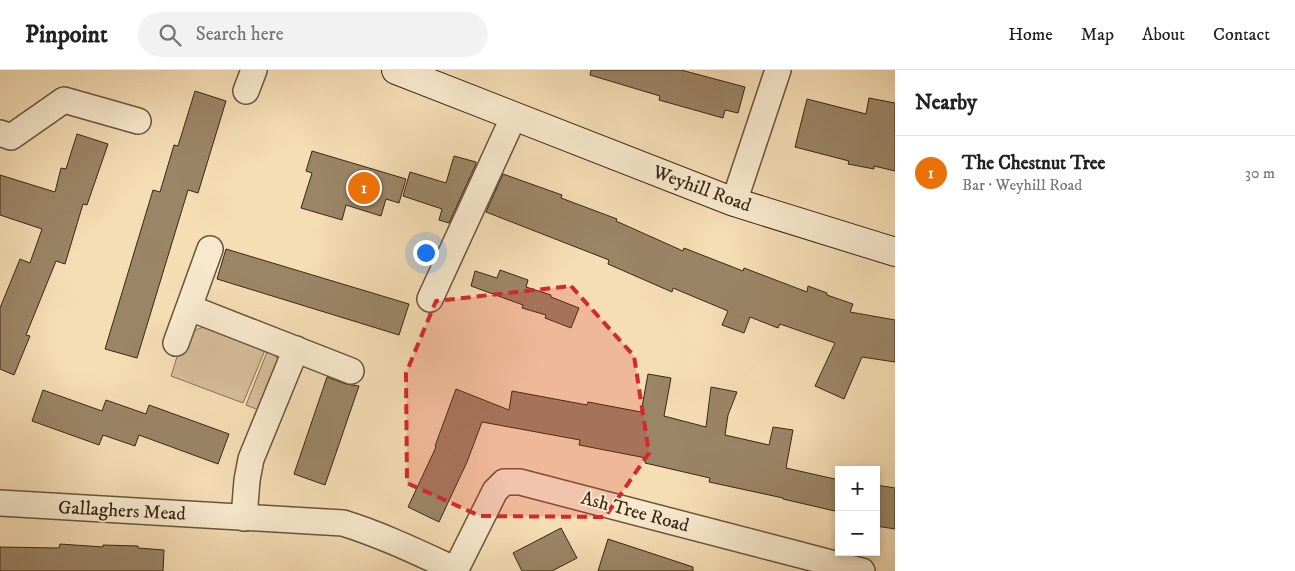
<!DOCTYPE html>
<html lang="en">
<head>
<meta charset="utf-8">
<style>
  :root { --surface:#fff; --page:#f2f2f2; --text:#222; --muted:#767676; --line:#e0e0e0; --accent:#8f2418 }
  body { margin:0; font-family:"IM FELL DW Pica",serif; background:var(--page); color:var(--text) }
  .controls { position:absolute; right:15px; bottom:15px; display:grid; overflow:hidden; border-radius:0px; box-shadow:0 2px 8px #0003 }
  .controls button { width:45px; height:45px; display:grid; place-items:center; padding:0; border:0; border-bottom:1px solid var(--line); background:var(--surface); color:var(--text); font:25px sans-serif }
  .you { position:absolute; left:425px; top:182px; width:18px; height:18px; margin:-12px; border:4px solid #fff; border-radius:50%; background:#1a73e8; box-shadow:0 0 0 8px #1a73e833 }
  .badge { display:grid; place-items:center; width:32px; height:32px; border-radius:50%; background:var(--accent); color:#fff; font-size:16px; font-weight:700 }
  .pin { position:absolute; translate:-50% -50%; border:2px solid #fff; box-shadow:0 1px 5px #0006 }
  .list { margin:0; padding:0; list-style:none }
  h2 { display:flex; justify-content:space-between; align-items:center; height:65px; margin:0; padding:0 20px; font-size:21px }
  h2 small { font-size:16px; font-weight:400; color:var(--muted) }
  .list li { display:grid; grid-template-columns:32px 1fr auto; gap:15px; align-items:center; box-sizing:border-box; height:75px; padding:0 20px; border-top:1px solid var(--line) }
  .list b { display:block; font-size:19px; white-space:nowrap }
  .list p { margin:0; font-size:16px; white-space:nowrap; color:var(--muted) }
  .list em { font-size:16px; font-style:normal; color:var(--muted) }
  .icon { flex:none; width:28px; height:28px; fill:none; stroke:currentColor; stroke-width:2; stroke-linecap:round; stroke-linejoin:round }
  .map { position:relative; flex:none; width:895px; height:501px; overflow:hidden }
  header { display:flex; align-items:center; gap:30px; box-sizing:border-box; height:70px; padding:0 25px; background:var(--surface); border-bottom:1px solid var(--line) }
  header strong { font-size:24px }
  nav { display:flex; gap:28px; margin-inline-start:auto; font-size:18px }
  .search { width:350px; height:45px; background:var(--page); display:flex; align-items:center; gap:12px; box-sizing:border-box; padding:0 18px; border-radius:28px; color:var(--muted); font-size:19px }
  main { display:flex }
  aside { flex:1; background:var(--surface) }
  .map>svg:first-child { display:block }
  .green { fill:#d5be99; stroke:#887256 }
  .building { fill:#9b8567; stroke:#3a2614 }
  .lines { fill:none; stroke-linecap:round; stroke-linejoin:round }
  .street-casing { stroke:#69543c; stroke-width:28 }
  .secondary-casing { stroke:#3a2614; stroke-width:30 }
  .street { stroke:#f8e9ce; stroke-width:25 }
  .secondary { stroke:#f8e9ce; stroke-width:28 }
  .marked { fill:#d62828; fill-opacity:0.2; stroke:#d62828; stroke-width:4; stroke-dasharray:10 6; stroke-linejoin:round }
  .labels { text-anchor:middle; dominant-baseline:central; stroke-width:4; stroke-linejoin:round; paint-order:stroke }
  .street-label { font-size:19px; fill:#3a2614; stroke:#f8e9ce }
</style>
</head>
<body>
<header>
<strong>Pinpoint</strong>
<div class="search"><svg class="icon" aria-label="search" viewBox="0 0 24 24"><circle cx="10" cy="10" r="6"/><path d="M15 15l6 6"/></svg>Search here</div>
<nav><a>Home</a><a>Map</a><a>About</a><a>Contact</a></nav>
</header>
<main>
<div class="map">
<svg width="895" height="501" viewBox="0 0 895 501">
  <rect width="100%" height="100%" fill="#f5ddb4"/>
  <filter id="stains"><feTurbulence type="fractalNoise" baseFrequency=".004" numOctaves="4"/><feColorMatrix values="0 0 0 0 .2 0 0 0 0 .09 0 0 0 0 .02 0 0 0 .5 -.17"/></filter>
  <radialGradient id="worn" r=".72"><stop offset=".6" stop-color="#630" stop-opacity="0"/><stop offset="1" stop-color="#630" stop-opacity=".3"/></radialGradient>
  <g class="green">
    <path d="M208,256L267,275L243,333L171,306C179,283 180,261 208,256Z"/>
    <path d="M269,277L278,290L261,341L246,335Z"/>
  </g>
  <g class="building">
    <path d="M591,0H681L745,17L738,43L725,40L723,48L659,30L660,26L590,5Z"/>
    <path d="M195,21L226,31L198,123L188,120L137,288L105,279L153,120L160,122L174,75L178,76Z"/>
    <path d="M869,28L895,33V101L874,96V99L848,94L849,91L795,77L807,29L866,44Z"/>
    <path d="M77,64L108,74L87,135L83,134L65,194L56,191L26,265L30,266L14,305L0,299V238L20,189L30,193L42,159L0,145V105L55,122L61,98L66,99Z"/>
    <path d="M312,81L406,109L399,133L386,129L381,146L346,135L342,150L301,138L312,103L306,101Z"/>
    <path d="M454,86L476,92V94L449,153L439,150L442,139L403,126L410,102L446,113Z"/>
    <path d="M503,104L562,125L561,128L617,149L616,151L683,181L684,178L743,201L744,198L807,222L808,216L827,223V225L853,234L850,242L895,250V292L862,287L844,329L815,316L835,273L780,254L778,258L750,247L744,263L722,255L728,241L673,218L672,222L608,194L609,190L486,142Z"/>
    <path d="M226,179L409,234L399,265L217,209Z"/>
    <path d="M500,200L528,210L526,217L551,225V227L579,238L571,258L545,248L546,245L522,238L523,235L471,216L475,201L497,208Z"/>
    <path d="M648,304L671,308L664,346L706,357L711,317L737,322L728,345L725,365L769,375L773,357L793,360L786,398L839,410V442L783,429V428L709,412L710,408L645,393L646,388L579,375L580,370L482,352L467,392L439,452L408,437L436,377L435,376L456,319L509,340L512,321L587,335L588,332L641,342Z"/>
    <path d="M327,307L346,314L359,316L325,415L294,404Z"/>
    <path d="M43,320L102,341L106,330L146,344L149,335L229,364L218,394L139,365L135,376L103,365L99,375L32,351Z"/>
    <path d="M876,415L895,418V459L876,456Z"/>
    <path d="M561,458L577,488L552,501H522L513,483Z"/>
    <path d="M608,469L693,497V501H598Z"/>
    <path d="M60,474L103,477V475L138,476V478L164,480L163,501H0V477L59,478Z"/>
  </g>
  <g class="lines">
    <g class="street-casing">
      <g id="street">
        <path d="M246,21L254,0"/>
        <path d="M0,63L11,67L64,30L138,51"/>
        <path d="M734,132L778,0"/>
        <path d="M430,229L514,46"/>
        <path d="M190,238L351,301"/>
        <path d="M176,273L210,179"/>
        <path d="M0,433L343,453C382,465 419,483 456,500"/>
        <path d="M244,448L247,410L251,389L296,279"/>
        <path d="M455,501L495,421L504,412H520L862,501"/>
      </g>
    </g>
    <g class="secondary-casing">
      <path id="secondary" d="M396,0L734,132L895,182"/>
    </g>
    <use href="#street" class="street"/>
    <use href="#secondary" class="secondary"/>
  </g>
  <path class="marked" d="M571,216L634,286L649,383L605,447L480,446L407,413L406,303L436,231Z"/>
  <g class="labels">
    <g class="street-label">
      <text transform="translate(702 119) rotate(20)">Weyhill Road</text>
      <text transform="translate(122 441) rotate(3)">Gallaghers Mead</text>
      <text transform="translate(635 442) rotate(15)">Ash Tree Road</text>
    </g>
  </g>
  <rect width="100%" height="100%" filter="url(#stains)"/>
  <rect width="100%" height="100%" fill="url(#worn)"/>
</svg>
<div class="controls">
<button>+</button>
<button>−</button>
</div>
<div class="you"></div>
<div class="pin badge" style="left:364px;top:118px;background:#e8710a">1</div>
</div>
<aside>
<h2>Nearby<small></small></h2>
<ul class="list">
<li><span class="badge" style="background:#e8710a">1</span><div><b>The Chestnut Tree</b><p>Bar · Weyhill Road</p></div><em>30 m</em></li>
</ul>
</aside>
</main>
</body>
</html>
